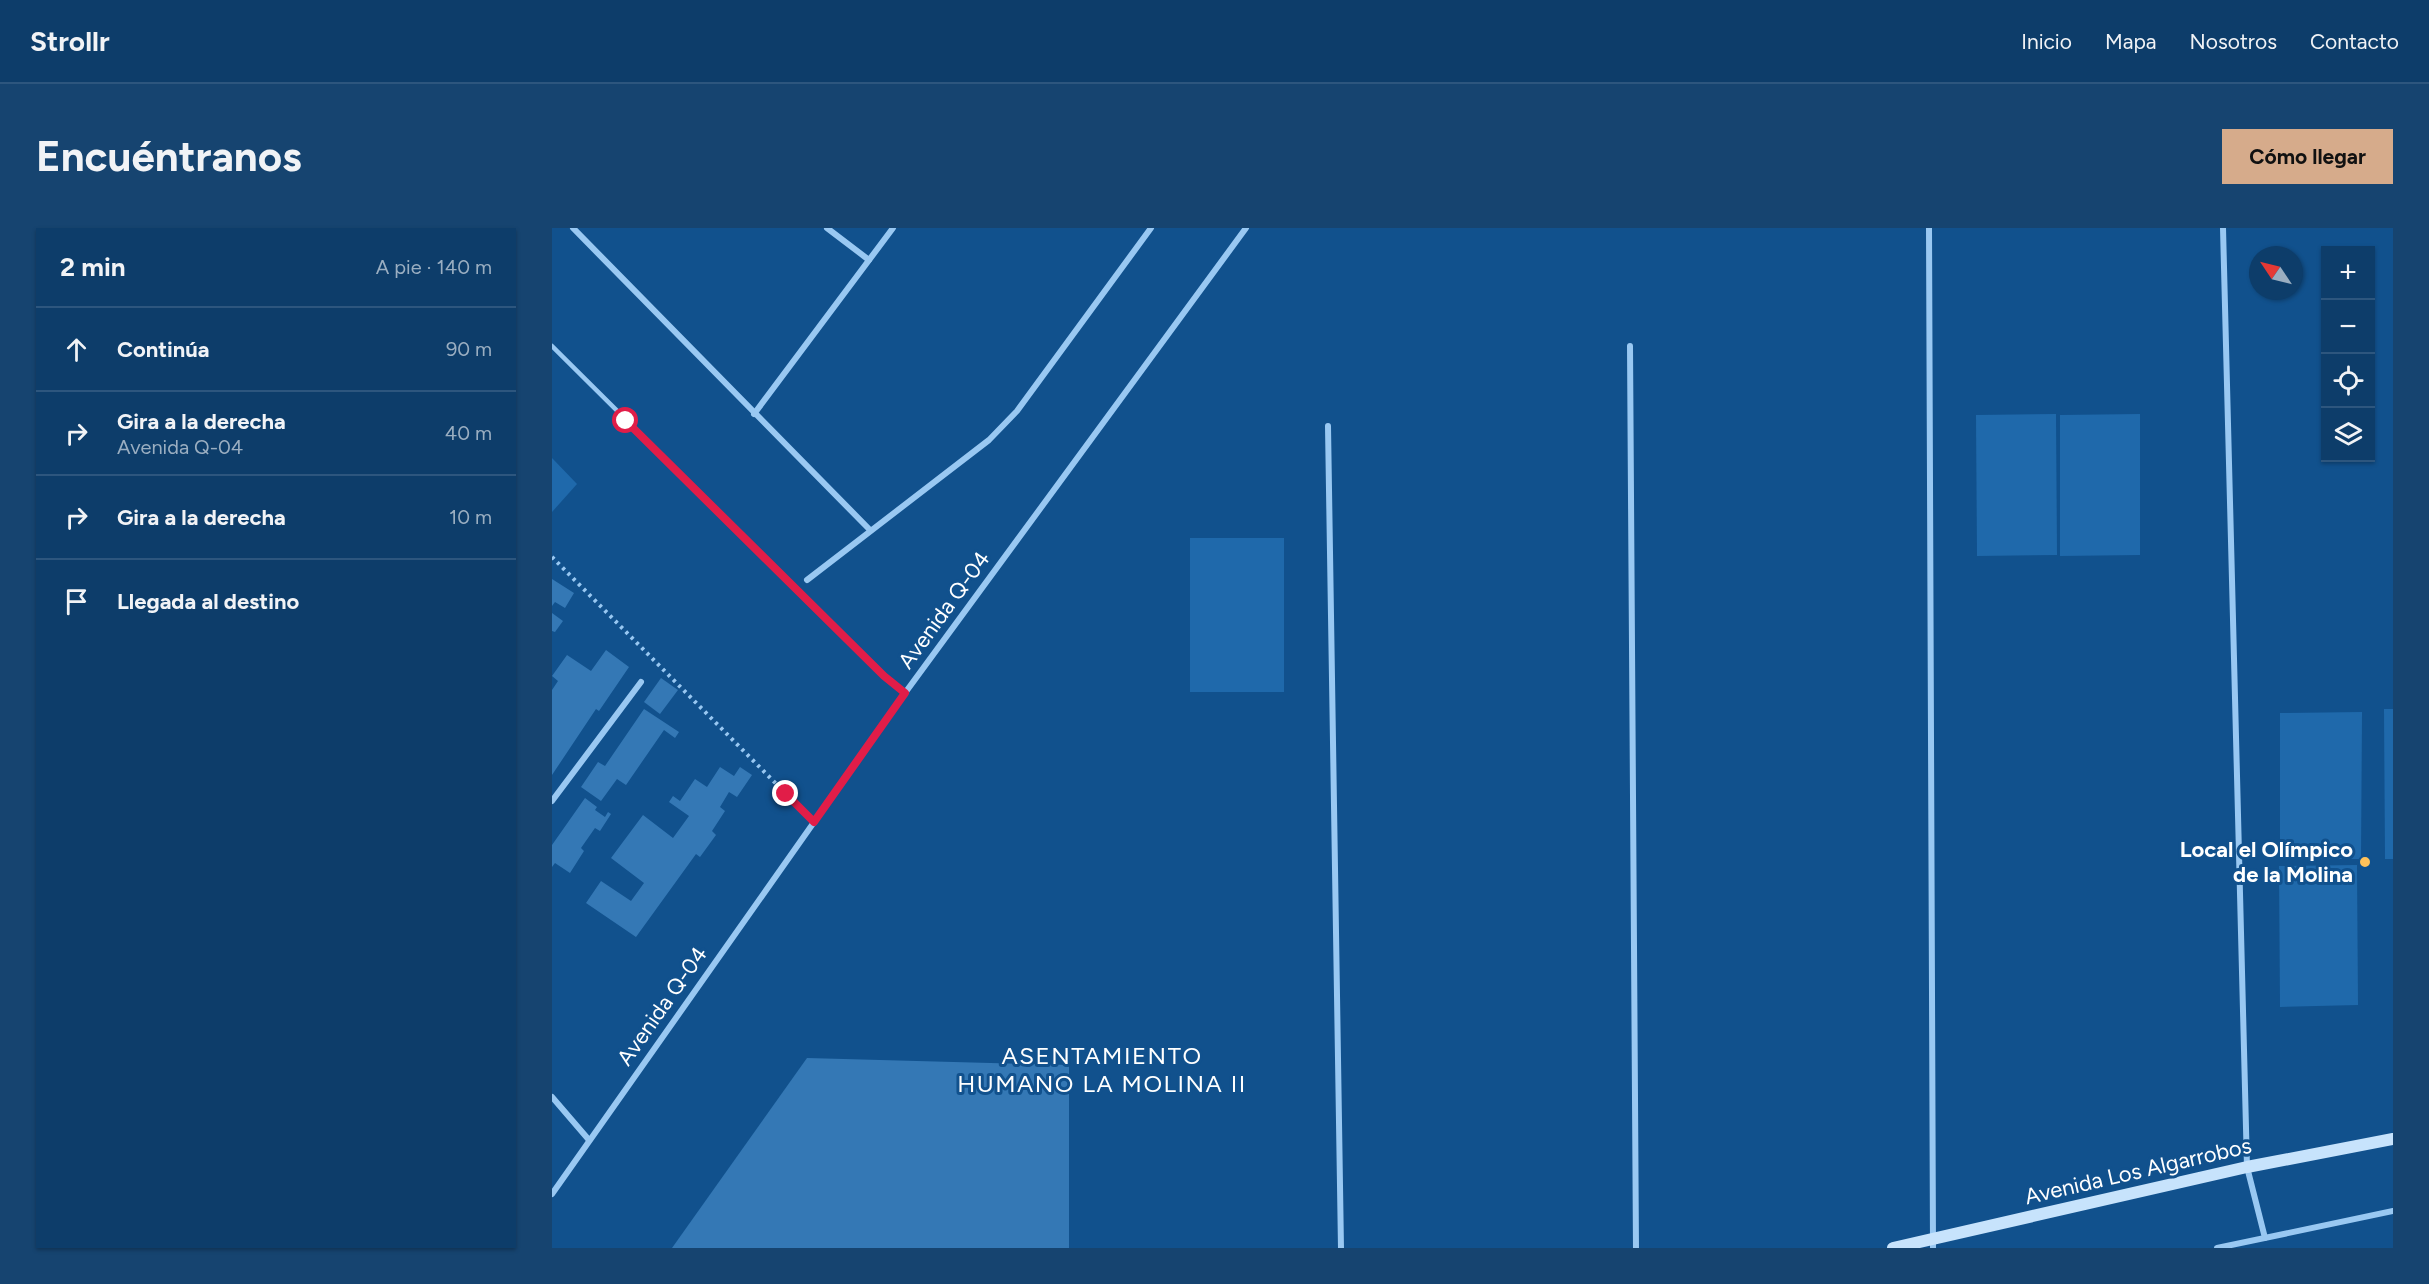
<!DOCTYPE html>
<html lang="es">
<head>
<meta charset="utf-8">
<style>
  :root { --surface:#0d3d6a; --page:#164470; --text:#f1f3f6; --muted:#9aaec1; --line:#2d567e; --accent:#d6ab8b }
  body { margin:0; font-family:Figtree,sans-serif; background:var(--page); color:var(--text) }
  .controls { position:absolute; right:18px; top:18px; display:grid; overflow:hidden; border-radius:0px; box-shadow:0 2px 4px #0004 }
  .controls button { width:54px; height:54px; display:grid; place-items:center; padding:0; border:0; border-bottom:2px solid var(--line); background:var(--surface); color:var(--text); font:30px sans-serif }
  .compass { position:absolute; left:1697px; top:18px; width:54px; height:54px; border-radius:50%; background:var(--surface); box-shadow:0 2px 4px #0004; rotate:305deg }
  .stop { position:absolute; width:18px; height:18px; margin:-14px; border:4px solid #e11d48; border-radius:50%; background:#fff }
  .stop.end { background:#e11d48; border-color:#fff; box-shadow:0 2px 6px #0008 }
  .list { margin:0; padding:0; list-style:none }
  h2 { display:flex; justify-content:space-between; align-items:center; height:78px; margin:0; padding:0 24px; font-size:26px }
  h2 small { font-size:20px; font-weight:400; color:var(--muted) }
  .list li { display:grid; grid-template-columns:39px 1fr auto; gap:18px; align-items:center; box-sizing:border-box; height:84px; padding:0 24px; border-top:2px solid var(--line) }
  .list b { display:block; font-size:22px; white-space:nowrap }
  .list p { margin:0; font-size:20px; white-space:nowrap; color:var(--muted) }
  .list em { font-size:20px; font-style:normal; color:var(--muted) }
  .icon { flex:none; width:33px; height:33px; fill:none; stroke:currentColor; stroke-width:2; stroke-linecap:round; stroke-linejoin:round }
  .map { position:relative; flex:none; width:1841px; height:1020px; overflow:hidden; border-radius:0px }
  header { display:flex; align-items:center; gap:36px; box-sizing:border-box; height:84px; padding:0 30px; background:var(--surface); border-bottom:2px solid var(--line) }
  header strong { font-size:28px }
  nav { display:flex; gap:33px; margin-inline-start:auto; font-size:21px }
  .intro { display:flex; align-items:center; justify-content:space-between; box-sizing:border-box; height:144px; padding:0 36px }
  h1 { margin:0; font-size:42px }
  .button { padding:15px 27px; border-radius:0px; background:var(--accent); color:#111; font-size:21px; font-weight:700 }
  main { display:flex; gap:36px; padding:0 36px }
  aside { flex:1; background:var(--surface); border-radius:0px; box-shadow:0 2px 4px #0004 }
  .map>svg:first-child { display:block }
  .green { fill:#1f69ab }
  .building { fill:#3478b5 }
  .lines { fill:none; stroke-linecap:round; stroke-linejoin:round }
  .path { stroke:#99c8f2; stroke-width:4; stroke-dasharray:3 4.5; stroke-linecap:butt }
  .lane { stroke:#99c8f2; stroke-width:4.5 }
  .street { stroke:#99c8f2; stroke-width:6 }
  .secondary { stroke:#c7e3fc; stroke-width:12 }
  .route { stroke:#e11d48; stroke-width:8 }
  .poi-dot { fill:#ffc25a; stroke:#11518d; stroke-width:2 }
  .labels { text-anchor:middle; dominant-baseline:central; stroke-width:6; stroke-linejoin:round; paint-order:stroke }
  .street-label { font-size:22px; fill:#fff; stroke:#11518d }
  .poi-label { font-size:22px; font-weight:bold; fill:#fff; stroke:#11518d; text-anchor:end }
  .neighbourhood-label { font-size:24px; letter-spacing:1.5px; fill:#fff; stroke:#11518d }
</style>
</head>
<body>
<header>
<strong>Strollr</strong>
<nav><a>Inicio</a><a>Mapa</a><a>Nosotros</a><a>Contacto</a></nav>
</header>
<div class="intro"><h1>Encuéntranos</h1><a class="button">Cómo llegar</a></div>
<main>
<aside>
<h2>2 min<small>A pie · 140 m</small></h2>
<ul class="list">
<li><svg class="icon" aria-label="ahead" viewBox="0 0 24 24"><path d="M12 20V5M6 11l6-6 6 6"/></svg><div><b>Continúa</b></div><em>90 m</em></li>
<li><svg class="icon" aria-label="right" viewBox="0 0 24 24"><path d="M7 20v-9h11M14 6l5 5-5 5"/></svg><div><b>Gira a la derecha</b><p>Avenida Q-04</p></div><em>40 m</em></li>
<li><svg class="icon" aria-label="right" viewBox="0 0 24 24"><path d="M7 20v-9h11M14 6l5 5-5 5"/></svg><div><b>Gira a la derecha</b></div><em>10 m</em></li>
<li><svg class="icon" aria-label="arrive" viewBox="0 0 24 24"><path d="M6 21V4h12l-3 4 3 4H6"/></svg><div><b>Llegada al destino</b></div></li>
</ul>
</aside>
<div class="map">
<svg width="1841" height="1020" viewBox="0 0 1841 1020">
  <rect width="100%" height="100%" fill="#11518d"/>
  <g class="green">
    <path d="M1504,186L1505,327L1425,328L1424,187Z"/>
    <path d="M1588,186V327L1508,328V187Z"/>
    <path d="M0,230L25,256L0,284Z"/>
    <rect x="638" y="310" width="94" height="154"/>
    <path d="M1832,481H1841V631H1833Z"/>
    <path d="M1810,484L1809,631H1728V485Z"/>
    <path d="M1805,637L1806,777L1728,779L1727,638Z"/>
  </g>
  <g class="building">
    <path d="M0,351L22,365L13,380L3,374L0,378Z"/>
    <path d="M0,385L11,393L3,404L0,403Z"/>
    <path d="M54,422L77,439L47,483L44,481L0,547V462L6,453L0,448L15,427L39,443Z"/>
    <path d="M109,450L126,462L108,486L92,474Z"/>
    <path d="M92,481L127,504L123,510L112,502L74,557L65,551L49,573L29,559L46,534L53,538Z"/>
    <path d="M168,539L182,548L188,539L200,547L185,569L177,564L168,579L173,583L160,603L164,607L148,629L144,626L84,709L34,675L49,653L79,673L92,655L59,630L91,587L121,610L137,588L117,574L121,568L128,573L143,551L155,559Z"/>
    <path d="M33,570L45,579L43,582L53,589L56,584L59,586L48,603L43,600L29,620L32,623L18,645L3,635L0,639V617Z"/>
    <path d="M255,830L517,837V1020H120Z"/>
  </g>
  <g class="lines">
    <path class="path" d="M0,329L250,582"/>
    <path class="lane" d="M0,118L332,448L353,465"/>
    <g class="street">
      <path d="M21,0L318,302"/>
      <path d="M275,0L317,32"/>
      <path d="M1377,0L1381,1020"/>
      <path d="M1671,0L1695,939L1713,1010"/>
      <path d="M1078,118L1084,1020"/>
      <path d="M202,186L341,0"/>
      <path d="M776,198L789,1020"/>
      <path d="M255,352L437,212L465,183L599,0"/>
      <path d="M0,573L89,454"/>
      <path d="M0,869L37,912"/>
      <path d="M0,966L353,465L694,0"/>
      <path d="M1665,1020L1841,983"/>
    </g>
    <path class="secondary" d="M1341,1020L1695,939L1841,911"/>
  </g>
  <g class="lines">
    <path class="route" d="M74,193L332,448L353,465L262,594L234,566"/>
  </g>
  <circle class="poi-dot" cx="1813" cy="634" r="6"/>
  <g class="labels">
    <g class="street-label">
      <text transform="translate(392 382) rotate(-54)">Avenida Q-04</text>
      <text transform="translate(110 778) rotate(-55)">Avenida Q-04</text>
      <text transform="translate(1586 943) rotate(-13)">Avenida Los Algarrobos</text>
    </g>
    <g class="poi-label">
      <text x="1801" y="621">Local el Olímpico<tspan x="1801" dy="25">de la Molina</tspan></text>
    </g>
    <g class="neighbourhood-label">
      <text x="550" y="827">ASENTAMIENTO<tspan x="550" dy="28">HUMANO LA MOLINA II</tspan></text>
    </g>
  </g>
</svg>
<div class="controls">
<button>+</button>
<button>−</button>
<button><svg class="icon" aria-label="locate" viewBox="0 0 24 24"><circle cx="12" cy="12" r="6"/><path d="M12 2v4M12 18v4M2 12h4M18 12h4"/></svg></button>
<button><svg class="icon" aria-label="layers" viewBox="0 0 24 24"><path d="M12 4l9 5-9 5-9-5zM3 14l9 5 9-5"/></svg></button>
</div>
<svg class="compass" viewBox="-18 -18 36 36"><path d="M0-13l5 13h-10z" fill="#e53935"/><path d="M0 13l5-13h-10z" fill="#9aaec1"/></svg>
<div class="stop" style="left:74px;top:193px"></div>
<div class="stop end" style="left:234px;top:566px"></div>
</div>
</main>
</body>
</html>
